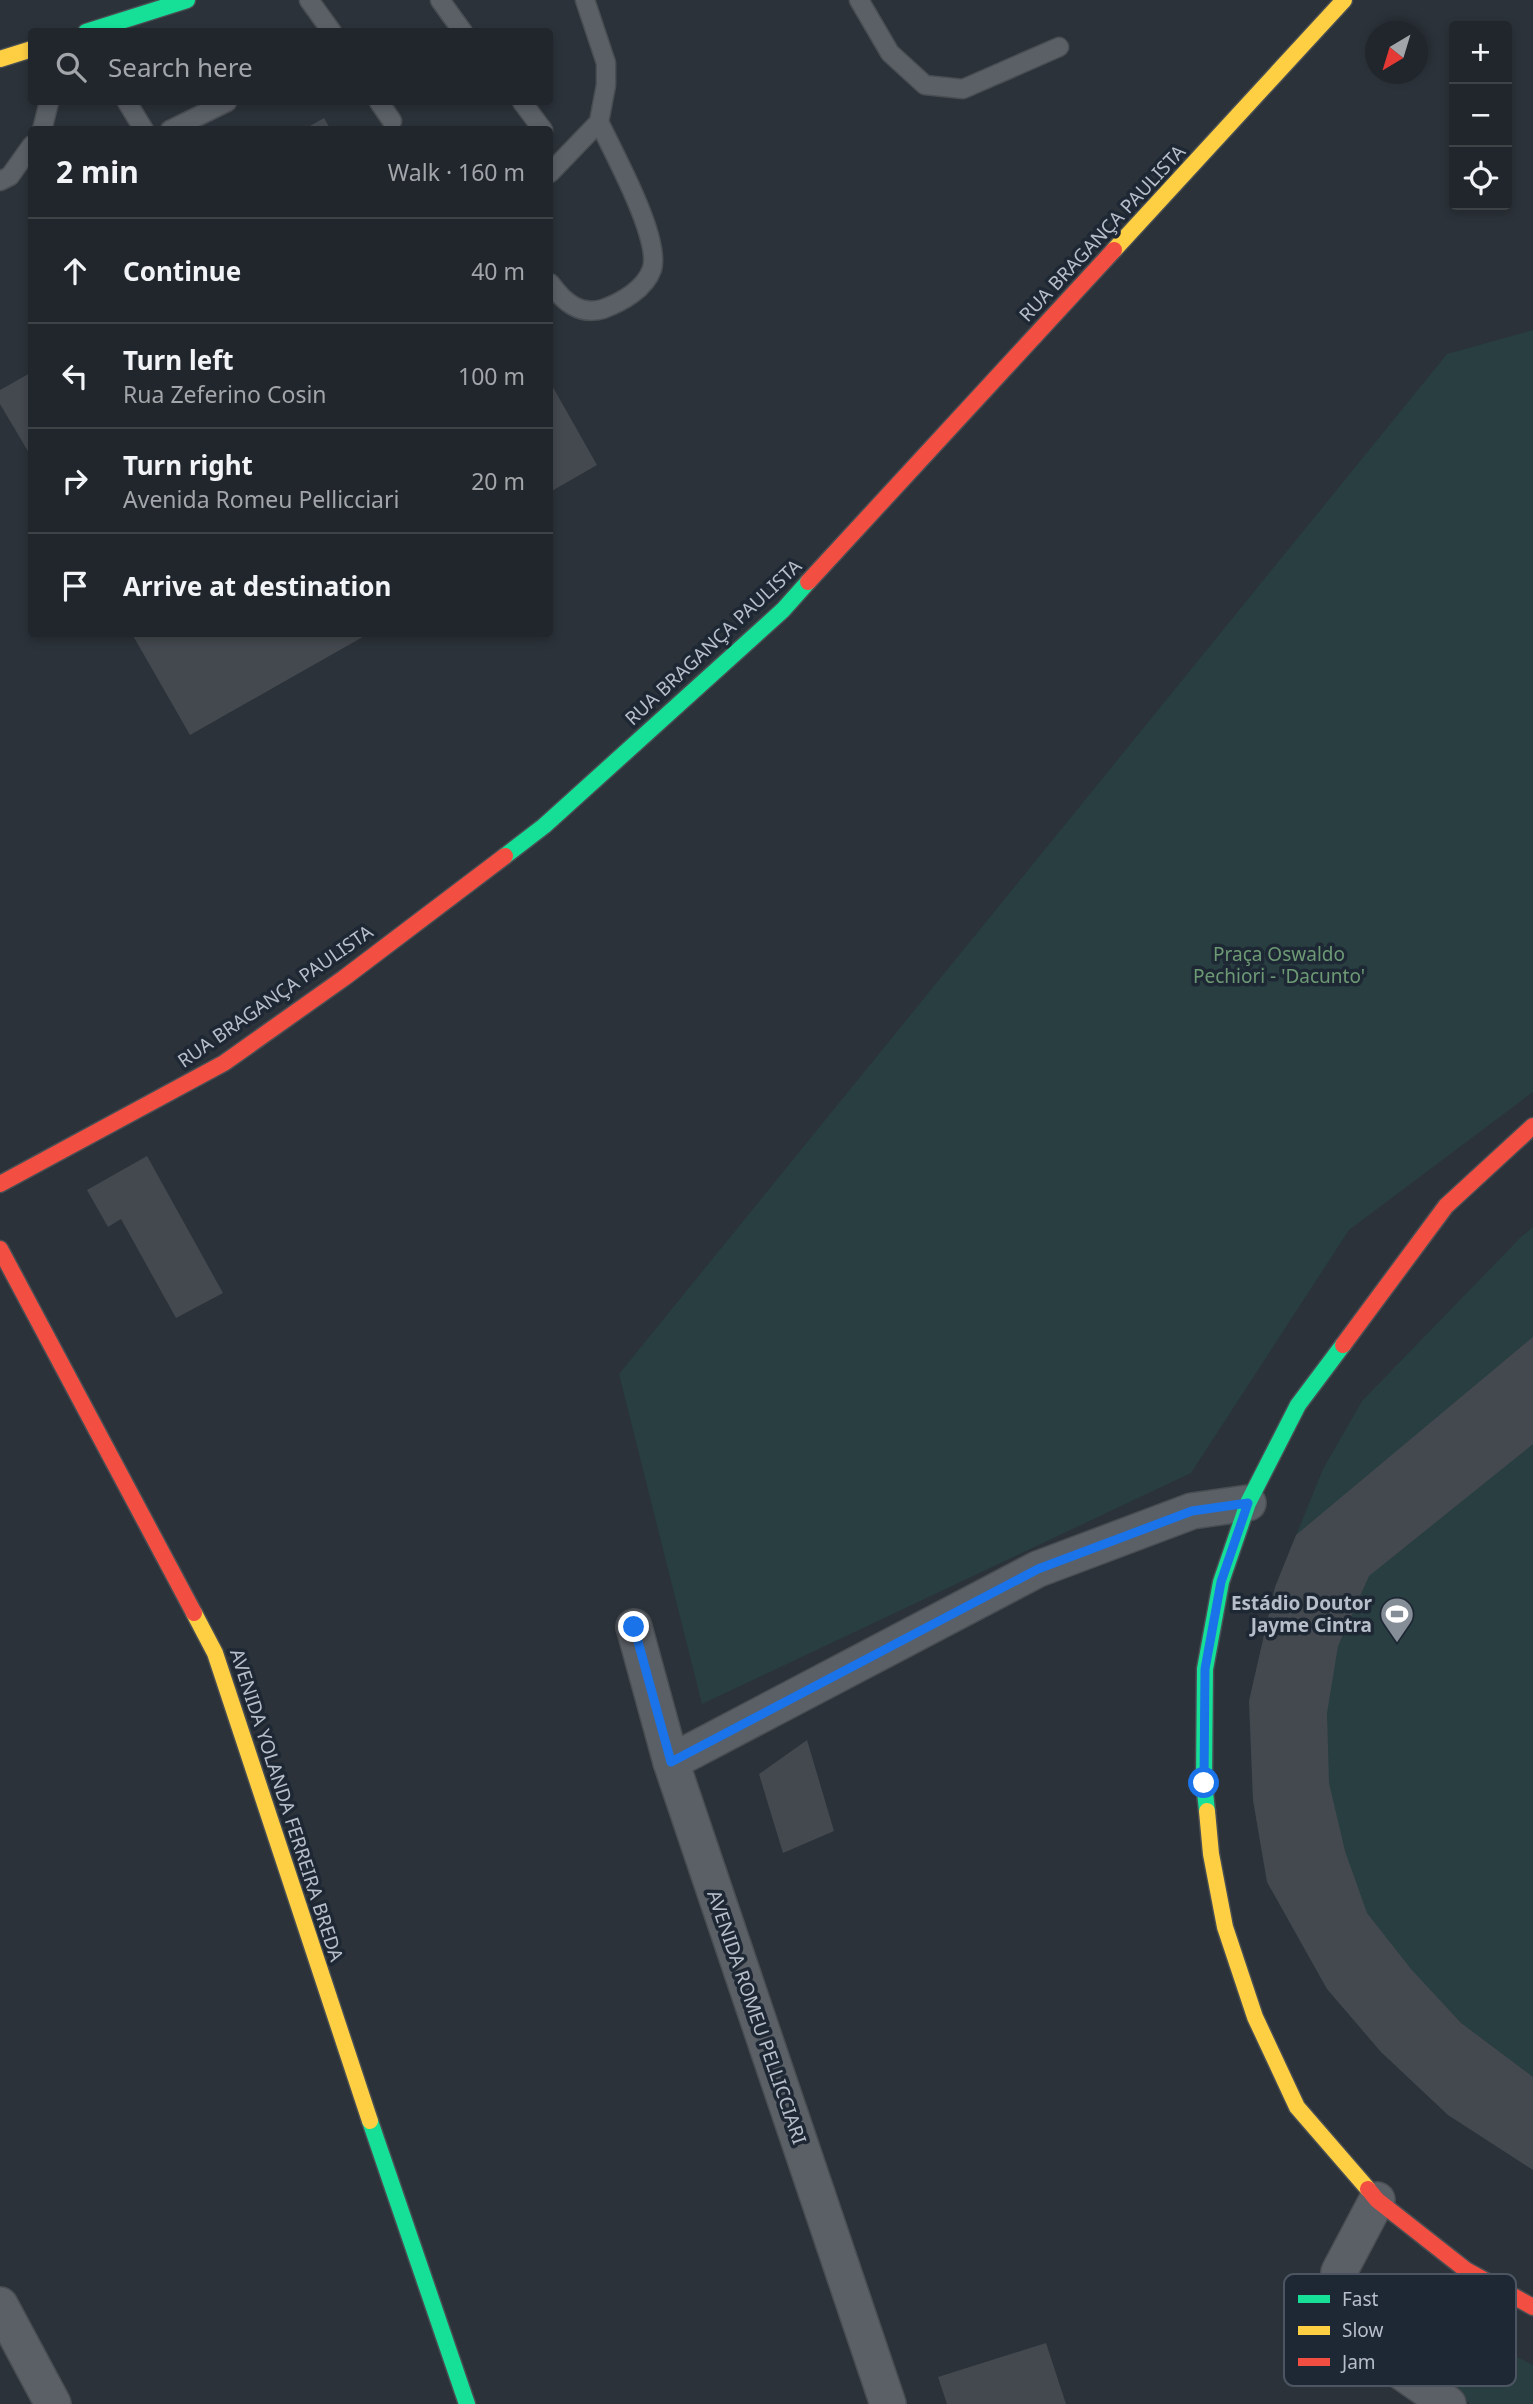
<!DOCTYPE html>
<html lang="en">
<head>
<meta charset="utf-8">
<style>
  :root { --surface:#20262b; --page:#2d3237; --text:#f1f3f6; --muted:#a2a5a9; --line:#3d4347 }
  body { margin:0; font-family:"Noto Sans",sans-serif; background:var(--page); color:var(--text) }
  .controls { position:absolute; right:21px; top:21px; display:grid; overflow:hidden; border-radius:7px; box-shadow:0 4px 10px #0003 }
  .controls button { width:63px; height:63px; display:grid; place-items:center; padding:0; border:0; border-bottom:2px solid var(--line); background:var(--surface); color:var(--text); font:35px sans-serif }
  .compass { position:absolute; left:1365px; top:21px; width:63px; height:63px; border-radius:50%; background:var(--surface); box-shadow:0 4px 10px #0003; rotate:218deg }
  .stop { position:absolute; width:21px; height:21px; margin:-16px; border:5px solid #1a73e8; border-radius:50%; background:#fff }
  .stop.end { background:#1a73e8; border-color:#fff; box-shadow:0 2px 7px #0008 }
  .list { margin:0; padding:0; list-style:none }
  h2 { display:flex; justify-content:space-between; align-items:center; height:91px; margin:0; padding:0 28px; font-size:30px }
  h2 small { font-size:23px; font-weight:400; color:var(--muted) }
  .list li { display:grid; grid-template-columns:46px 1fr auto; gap:21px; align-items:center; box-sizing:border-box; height:105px; padding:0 28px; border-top:2px solid var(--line) }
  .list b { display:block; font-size:26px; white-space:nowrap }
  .list p { margin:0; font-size:23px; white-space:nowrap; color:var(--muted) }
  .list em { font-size:23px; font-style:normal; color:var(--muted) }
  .icon { flex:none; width:38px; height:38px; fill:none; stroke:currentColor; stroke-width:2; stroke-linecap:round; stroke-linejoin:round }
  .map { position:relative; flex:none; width:1533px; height:2404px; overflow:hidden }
  .search { position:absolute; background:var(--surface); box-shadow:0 4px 10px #0003; left:28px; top:28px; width:525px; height:77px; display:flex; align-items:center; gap:18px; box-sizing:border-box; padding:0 24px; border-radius:7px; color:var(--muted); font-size:26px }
  .panel { position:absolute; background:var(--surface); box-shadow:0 4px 10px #0003; left:28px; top:126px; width:525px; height:511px; border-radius:7px }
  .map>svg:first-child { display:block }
  .green { fill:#283e40 }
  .building { fill:#44494f }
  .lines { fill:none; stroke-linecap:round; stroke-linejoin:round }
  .lane-casing { stroke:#494e53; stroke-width:21 }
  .street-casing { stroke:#494e53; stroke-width:38 }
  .fast-casing { stroke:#494e53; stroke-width:19 }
  .slow-casing { stroke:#494e53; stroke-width:19 }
  .jam-casing { stroke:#494e53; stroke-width:19 }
  .lane { stroke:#5b6067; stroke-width:18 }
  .street { stroke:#5b6067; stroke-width:35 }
  .fast { stroke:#16e098; stroke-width:16 }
  .slow { stroke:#ffcf43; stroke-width:16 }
  .jam { stroke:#f24e42; stroke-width:16 }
  .route { stroke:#1a73e8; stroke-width:9 }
  .labels { text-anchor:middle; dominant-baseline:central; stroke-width:7; stroke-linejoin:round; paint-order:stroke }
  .street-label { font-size:19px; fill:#b6bec9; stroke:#1e2834 }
  .park-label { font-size:19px; fill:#6d9a75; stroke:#1e2834 }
  .poi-label { font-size:19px; font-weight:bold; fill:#b6bec9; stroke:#1e2834; text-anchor:end }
  .key { fill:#1e2834; stroke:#4c5561; stroke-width:2 }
  .key-label { font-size:19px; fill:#b6bec9 }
</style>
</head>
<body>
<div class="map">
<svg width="1533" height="2404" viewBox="0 0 1533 2404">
  <rect width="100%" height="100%" fill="#2b3239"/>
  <g class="green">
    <path d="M1533,330V1092L1349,1230L1191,1473L702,1704L619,1374L1447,354Z"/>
    <path d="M1533,1227V2170L1448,2115L1381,2052L1327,1989L1267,1882L1253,1800L1249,1701L1275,1587L1323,1469L1362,1401L1521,1237Z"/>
    <path d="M1363,2280L1533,2365V2404H1470L1353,2295L1352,2287Z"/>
  </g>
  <g class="building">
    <path d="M324,118L331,130H303Z"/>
    <path d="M32,372V458L0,404V390Z"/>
    <path d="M550,382L597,465L550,492Z"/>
    <path d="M132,634H368L190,735Z"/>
    <path d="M147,1156L223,1293L176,1318L121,1219L108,1227L87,1190Z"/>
    <path d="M1533,1337V1444L1369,1576L1338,1646L1327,1713L1329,1783L1345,1851L1367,1913L1411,1969L1461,2023L1533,2077V2170L1448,2115L1381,2052L1327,1989L1267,1882L1253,1800L1249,1701L1275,1587L1296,1535Z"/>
    <path d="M807,1740L834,1831L783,1853L759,1774Z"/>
    <path d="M1046,2343L1066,2404H947L938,2377Z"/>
  </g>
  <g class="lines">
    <g class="lane-casing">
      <g id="lane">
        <path d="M309,0L332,32"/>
        <path d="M440,0L463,32"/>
        <path d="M859,0L890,53L925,85L963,89L1059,47"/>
        <path d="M127,102L144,130"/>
        <path d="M379,102L392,121"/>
        <path d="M522,102L543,130"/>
        <path d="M42,130L49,102"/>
        <path d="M170,130L227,102"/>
        <path d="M550,173L599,122L606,85V63L585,0"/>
        <path d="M0,181L10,176L32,145"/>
        <path d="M550,283C563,301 579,316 603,309C622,302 645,289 652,269C661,238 613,152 599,122"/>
      </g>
    </g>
    <g class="street-casing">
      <g id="street">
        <path d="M634,1627L671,1762L888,2404"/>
        <path d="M671,1762L1038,1569L1192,1511L1248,1503"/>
        <path d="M1377,2200L1339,2272L1342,2309L1366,2347L1448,2404"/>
        <path d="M0,2305L53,2404"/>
      </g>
    </g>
    <g class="fast-casing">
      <g id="fast">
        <path d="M86,32L187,0"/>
        <path d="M505,856L544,826L783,610L808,582"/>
        <path d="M1207,1811L1204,1783L1205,1669L1221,1582L1248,1503L1298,1405L1343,1345"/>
        <path d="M370,2121L467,2404"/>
      </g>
    </g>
    <g class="slow-casing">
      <g id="slow">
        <path d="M0,59L32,49"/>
        <path d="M1114,250L1344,0"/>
        <path d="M194,1613L215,1653L370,2121"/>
        <path d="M1207,1811L1211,1854L1225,1927L1255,2017L1297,2107L1368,2189"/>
      </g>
    </g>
    <g class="jam-casing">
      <g id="jam">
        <path d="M808,582L1114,250"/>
        <path d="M0,1184L224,1063L344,978L505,856"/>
        <path d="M0,1249L194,1613"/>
        <path d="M1343,1345L1446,1206L1533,1126"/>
        <path d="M1368,2189L1377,2200L1466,2270L1533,2307"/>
      </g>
    </g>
    <use href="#lane" class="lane"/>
    <use href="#street" class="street"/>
    <use href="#fast" class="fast"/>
    <use href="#slow" class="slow"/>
    <use href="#jam" class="jam"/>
  </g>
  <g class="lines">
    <path class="route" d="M634,1627L671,1762L1038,1569L1192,1511L1248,1503L1221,1582L1205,1669L1204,1783"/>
  </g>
  <defs>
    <g id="stadium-pin" transform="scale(1.75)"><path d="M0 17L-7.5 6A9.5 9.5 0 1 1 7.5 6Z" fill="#858d97" stroke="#1e2834"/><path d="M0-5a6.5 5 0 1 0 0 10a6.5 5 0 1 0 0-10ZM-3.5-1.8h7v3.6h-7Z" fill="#fff"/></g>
  </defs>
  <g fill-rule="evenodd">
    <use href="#stadium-pin" x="1397" y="1614"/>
  </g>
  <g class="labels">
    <g class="street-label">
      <text transform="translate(1102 233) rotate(-47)">RUA BRAGANÇA PAULISTA</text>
      <text transform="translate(713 642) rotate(-43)">RUA BRAGANÇA PAULISTA</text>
      <text transform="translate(275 996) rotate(-35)">RUA BRAGANÇA PAULISTA</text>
      <text transform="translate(287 1805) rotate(72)">AVENIDA YOLANDA FERREIRA BREDA</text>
      <text transform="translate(757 2017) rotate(71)">AVENIDA ROMEU PELLICCIARI</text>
    </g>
    <g class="park-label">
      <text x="1279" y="954">Praça Oswaldo<tspan x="1279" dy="22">Pechiori - 'Dacunto'</tspan></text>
    </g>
    <g class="poi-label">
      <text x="1372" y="1603">Estádio Doutor<tspan x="1372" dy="22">Jayme Cintra</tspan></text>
    </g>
  </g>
  <rect x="1284" y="2274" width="232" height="112" rx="10" class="key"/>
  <rect x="1298" y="2295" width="32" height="8" fill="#16e098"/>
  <rect x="1298" y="2326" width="32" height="9" fill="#ffcf43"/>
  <rect x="1298" y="2358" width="32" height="8" fill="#f24e42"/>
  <g class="key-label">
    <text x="1342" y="2306">Fast</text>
    <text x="1342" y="2337">Slow</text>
    <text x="1342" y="2369">Jam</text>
  </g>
</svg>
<div class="controls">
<button>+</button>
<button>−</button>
<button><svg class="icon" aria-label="locate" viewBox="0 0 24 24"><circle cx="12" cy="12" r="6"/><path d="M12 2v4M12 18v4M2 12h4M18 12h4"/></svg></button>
</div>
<svg class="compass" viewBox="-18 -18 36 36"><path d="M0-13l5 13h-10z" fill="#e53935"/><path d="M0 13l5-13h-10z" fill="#a2a5a9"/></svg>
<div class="stop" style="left:1204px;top:1783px"></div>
<div class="stop end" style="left:634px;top:1627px"></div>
<div class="search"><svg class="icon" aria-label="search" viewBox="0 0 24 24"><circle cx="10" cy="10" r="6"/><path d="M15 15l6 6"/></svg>Search here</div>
<section class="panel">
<h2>2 min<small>Walk · 160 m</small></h2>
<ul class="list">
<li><svg class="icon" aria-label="ahead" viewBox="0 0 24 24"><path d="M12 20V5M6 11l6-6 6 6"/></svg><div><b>Continue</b></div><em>40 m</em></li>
<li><svg class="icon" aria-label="left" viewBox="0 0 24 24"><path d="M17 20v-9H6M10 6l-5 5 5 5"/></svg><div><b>Turn left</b><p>Rua Zeferino Cosin</p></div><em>100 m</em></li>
<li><svg class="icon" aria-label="right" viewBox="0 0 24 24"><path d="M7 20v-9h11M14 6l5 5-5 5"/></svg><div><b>Turn right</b><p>Avenida Romeu Pellicciari</p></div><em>20 m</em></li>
<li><svg class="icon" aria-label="arrive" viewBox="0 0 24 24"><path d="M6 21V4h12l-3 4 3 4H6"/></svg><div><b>Arrive at destination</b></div></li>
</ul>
</section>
</div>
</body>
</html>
